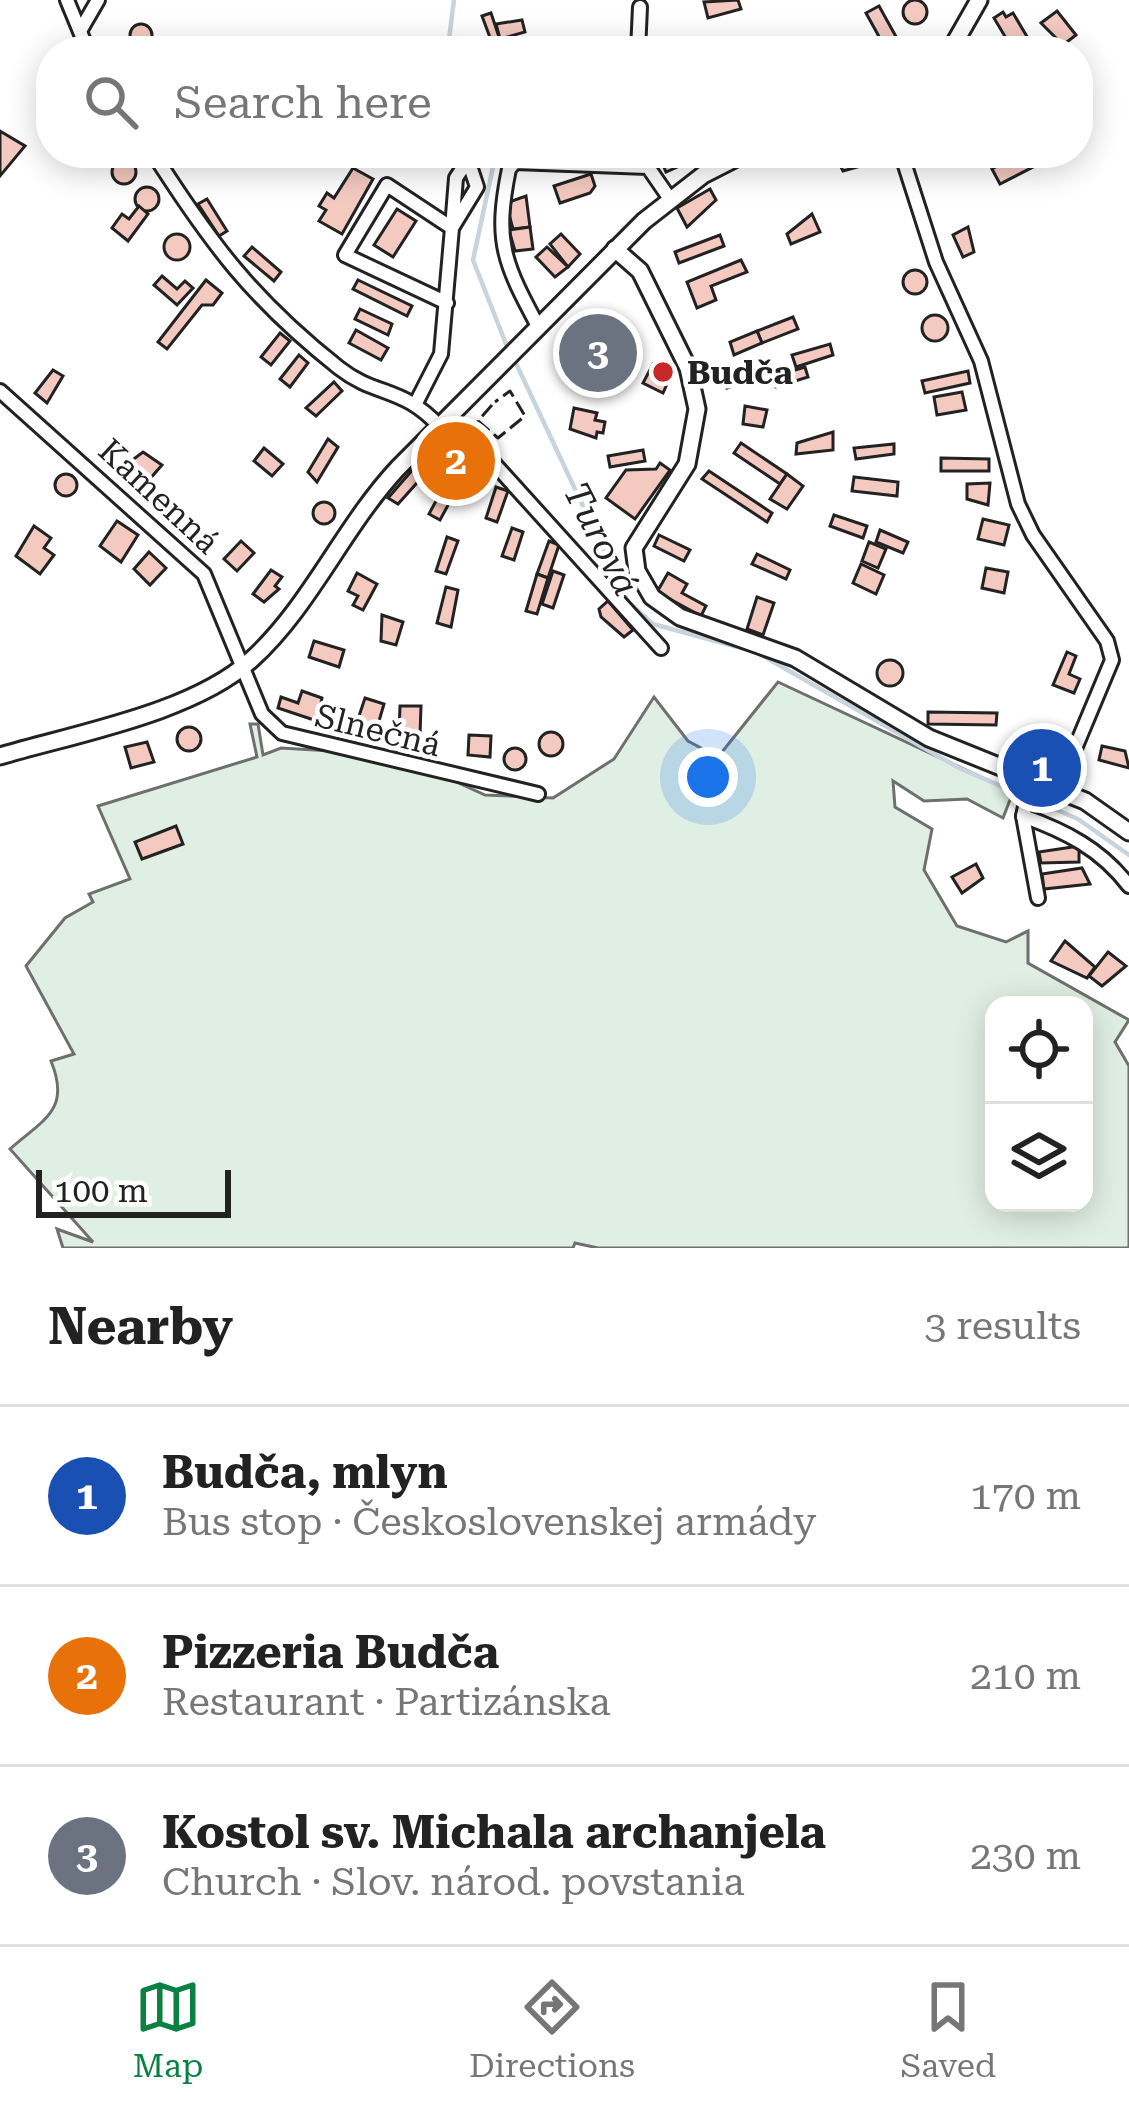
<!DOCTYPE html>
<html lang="en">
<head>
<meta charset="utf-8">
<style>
  :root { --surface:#fff; --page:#f2f2f2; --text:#222; --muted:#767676; --line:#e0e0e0; --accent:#0b8043 }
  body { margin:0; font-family:"Roboto Serif",serif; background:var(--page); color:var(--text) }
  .controls { position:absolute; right:36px; bottom:36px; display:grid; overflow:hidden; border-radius:24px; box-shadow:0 6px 30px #0003 }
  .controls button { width:108px; height:108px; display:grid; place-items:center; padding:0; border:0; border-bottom:3px solid var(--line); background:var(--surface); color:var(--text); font:60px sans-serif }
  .scale { position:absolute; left:36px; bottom:30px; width:195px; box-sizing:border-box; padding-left:12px; border:6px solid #222; border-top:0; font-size:33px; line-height:42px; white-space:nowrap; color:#222; -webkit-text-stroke:9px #fff; paint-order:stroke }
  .you { position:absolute; left:708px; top:777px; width:42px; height:42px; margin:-30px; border:9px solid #fff; border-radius:50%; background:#1a73e8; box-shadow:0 0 0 18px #1a73e833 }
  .badge { display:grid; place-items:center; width:78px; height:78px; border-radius:50%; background:var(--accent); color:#fff; font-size:39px; font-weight:700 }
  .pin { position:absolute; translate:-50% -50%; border:6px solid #fff; box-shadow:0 3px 12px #0006 }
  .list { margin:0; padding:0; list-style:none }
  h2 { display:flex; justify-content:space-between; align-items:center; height:156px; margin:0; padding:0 48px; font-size:51px }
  h2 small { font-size:39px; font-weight:400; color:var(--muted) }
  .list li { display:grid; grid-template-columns:78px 1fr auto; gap:36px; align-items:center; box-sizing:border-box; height:180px; padding:0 48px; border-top:3px solid var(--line) }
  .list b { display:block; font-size:45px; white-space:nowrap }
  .list p { margin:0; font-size:39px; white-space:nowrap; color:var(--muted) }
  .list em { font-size:39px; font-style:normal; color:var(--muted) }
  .icon { flex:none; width:66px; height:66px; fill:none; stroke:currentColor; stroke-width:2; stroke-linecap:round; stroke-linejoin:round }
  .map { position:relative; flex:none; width:1129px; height:1248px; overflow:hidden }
  .search { position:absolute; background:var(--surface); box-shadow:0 6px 30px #0003; left:36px; right:36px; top:36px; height:132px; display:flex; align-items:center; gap:30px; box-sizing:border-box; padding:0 42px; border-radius:48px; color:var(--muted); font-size:45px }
  .sheet { height:696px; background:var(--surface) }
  nav { display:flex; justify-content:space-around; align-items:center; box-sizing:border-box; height:168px; border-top:3px solid var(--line); background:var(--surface); font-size:33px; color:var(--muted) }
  nav a { display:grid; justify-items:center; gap:6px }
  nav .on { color:var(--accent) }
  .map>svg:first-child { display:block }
  .green { fill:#e0efe3; stroke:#6f6f6f; stroke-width:3; fill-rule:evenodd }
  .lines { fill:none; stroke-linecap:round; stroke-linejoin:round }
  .stream { stroke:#c7d3dd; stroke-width:4.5 }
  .building { fill:#f3c9c0; stroke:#222; stroke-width:3 }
  .minor-casing { stroke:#222; stroke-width:18 }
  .tertiary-casing { stroke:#222; stroke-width:21 }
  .minor { stroke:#fff; stroke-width:12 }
  .tertiary { stroke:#fff; stroke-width:15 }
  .fence { stroke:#222; stroke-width:3; stroke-dasharray:15 6; stroke-linecap:butt }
  .poi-dot { fill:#c62828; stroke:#fff; stroke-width:4.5 }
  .labels { text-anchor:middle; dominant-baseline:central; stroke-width:9; stroke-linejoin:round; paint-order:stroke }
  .poi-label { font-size:33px; font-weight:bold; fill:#222; stroke:#fff; text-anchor:start }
  .street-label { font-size:33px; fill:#222; stroke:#fff }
  .water-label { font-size:36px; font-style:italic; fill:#222; stroke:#fff }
</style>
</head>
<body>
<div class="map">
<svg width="1129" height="1248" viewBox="0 0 1129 1248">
  <rect width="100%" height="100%" fill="#fff"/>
  <path class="green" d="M778,682L1013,792L1003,818L967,799L924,801L893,781L895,807L932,829L924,870L957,926L1006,942L1028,931V963L1129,1020L1115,1042L1129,1066V1248H598L575,1243L573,1248H63L57,1229L93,1242L10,1149C44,1119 71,1110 51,1061L74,1054L26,966L65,918L93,902L89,894L130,879L98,806L257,757L250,724H258L263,755L281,748L398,755L485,795L553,798L614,759L654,697L688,741L718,757ZM994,1005H1084V1203H994Z"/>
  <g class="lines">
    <g class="stream">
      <path d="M454,0L449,39L454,51"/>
      <path d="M496,153L473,260L508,349"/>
      <path d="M514,359L628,602L653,624L756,652L959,768L1078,819L1129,855"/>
    </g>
  </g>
  <g class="building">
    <path d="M738,0L741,9L708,18L704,2Z"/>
    <circle cx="915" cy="12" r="12"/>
    <path d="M879,6L904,51H887L866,13Z"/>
    <path d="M1057,11L1076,35L1063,45L1041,23Z"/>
    <path d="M1003,12L1006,17L1013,13L1029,40L1013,50L994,18Z"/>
    <path d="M491,13L503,49L495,51L482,16Z"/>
    <path d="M522,20L525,32L500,39L496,24Z"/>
    <circle cx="141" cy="35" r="11"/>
    <path d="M0,131L25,146L0,176Z"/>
    <path d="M658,153H709L666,172Z"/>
    <path d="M861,153H876L879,161L843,171L838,161Z"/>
    <path d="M1020,153L1033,167L1000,184L992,169Z"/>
    <circle cx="124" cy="172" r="12"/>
    <path d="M353,168L373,179L342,234L319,221L326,210L319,206L327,193L334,198Z"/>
    <path d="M591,174L595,186L590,193L560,203L554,186Z"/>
    <circle cx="147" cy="199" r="12"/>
    <path d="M710,189L716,200L687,227L677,208Z"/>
    <path d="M526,196L530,227L513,229L506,203Z"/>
    <path d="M207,199L227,231L219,236L198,204Z"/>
    <path d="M139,206L148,214L128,241L112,228L122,214L129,219Z"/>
    <path d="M397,209L416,221L393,257L374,245Z"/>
    <path d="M812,214L820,232L791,244L787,234Z"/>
    <path d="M530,227L533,249L515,251L509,230Z"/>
    <path d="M968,227L974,252L963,257L953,235Z"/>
    <path d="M561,234L580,254L568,267L550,244Z"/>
    <circle cx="177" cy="247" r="13"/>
    <path d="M720,235L724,246L679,263L675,252Z"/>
    <path d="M252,247L281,272L274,281L244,256Z"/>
    <path d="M547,247L568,267L555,277L536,257Z"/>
    <path d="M741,260L747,272L711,286L716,300L697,308L687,282Z"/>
    <circle cx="915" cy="282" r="12"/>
    <path d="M162,276L177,289L185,281L193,288L177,305L154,285Z"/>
    <path d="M206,280L222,293L213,305H202L167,349L158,342Z"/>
    <path d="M358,280L412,306L407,316L353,289Z"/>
    <path d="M360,309L392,324L388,335L355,319Z"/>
    <circle cx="935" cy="328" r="13"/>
    <path d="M793,317L798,329L762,343L757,331Z"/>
    <path d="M356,330L388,348L381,360L349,343Z"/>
    <path d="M757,331L762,343L734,355L730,342Z"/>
    <path d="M280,333L290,341L271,365L261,357Z"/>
    <path d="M611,333L618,340L593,375L582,363L592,347L588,344Z"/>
    <path d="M830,344L833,355L796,367L792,355Z"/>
    <path d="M299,355L308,363L290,387L280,379Z"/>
    <path d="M653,364L672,373L663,393L643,383Z"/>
    <path d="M758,366L761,377L727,388L724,376Z"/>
    <path d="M805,367L808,377L776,387L772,377Z"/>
    <path d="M53,370L63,376L47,403L35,393Z"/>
    <path d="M968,371L970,383L925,393L922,381Z"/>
    <path d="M334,382L342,391L316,416L306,408Z"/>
    <path d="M962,392L966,410L937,415L934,397Z"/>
    <path d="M745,406L767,410L763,427L743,424Z"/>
    <path d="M574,408L597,413L595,420L605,422L603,433L597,432L596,438L570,429Z"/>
    <path d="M833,432V450L796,454L797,443Z"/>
    <path d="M328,439L338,447L317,482L308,472Z"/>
    <path d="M741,443L787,474L780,484L734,453Z"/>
    <path d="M894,444V454L856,459L854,448Z"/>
    <path d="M445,445L473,459L440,520L429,514L452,471L436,462Z"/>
    <path d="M264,448L283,464L272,476L254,461Z"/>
    <path d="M643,450L645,461L610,467L608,456Z"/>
    <path d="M143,452L162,465L141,489L135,483L140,479L123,467Z"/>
    <path d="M941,458L989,459V471H941Z"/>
    <path d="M660,463L670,470L635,519L606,498L626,470L656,469Z"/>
    <path d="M415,467L424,475L398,504L388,498Z"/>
    <path d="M709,471L772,513L767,522L702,479Z"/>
    <path d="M787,474L803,486L787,509L770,499Z"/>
    <circle cx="66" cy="485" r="11"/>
    <path d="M854,477L898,482L897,496L852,491Z"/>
    <path d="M990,483L988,505L967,499V484Z"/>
    <path d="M496,487L508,491L497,522L486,518Z"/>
    <circle cx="324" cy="513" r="11"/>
    <path d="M834,515L867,526L863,538L830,526Z"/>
    <path d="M983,519L1009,525L1004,545L978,539Z"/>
    <path d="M117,521L138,535L121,562L100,546Z"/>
    <path d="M34,526L51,538L44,548L54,555L40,574L16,556Z"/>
    <path d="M512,528L523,532L514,560L502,556Z"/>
    <path d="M880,530L908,542L903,553L876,542Z"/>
    <path d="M659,535L690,550L684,561L654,546Z"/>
    <path d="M447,537L458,541L446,574L436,571Z"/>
    <path d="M241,541L254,553L237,571L224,559Z"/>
    <path d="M549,541L559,545L548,578L537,574Z"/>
    <path d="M869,542L886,549L878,568L862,561Z"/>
    <path d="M149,552L166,568L150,585L134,569Z"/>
    <path d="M757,554L790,570L786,579L752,564Z"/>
    <path d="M861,564L884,575L876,594L853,583Z"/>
    <path d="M986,568L1008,572L1004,593L982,588Z"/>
    <path d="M271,570L282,577L275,586L279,589L264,602L253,594Z"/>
    <path d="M553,571L564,575L553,608L542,604Z"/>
    <path d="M357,573L377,584L363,610L353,605L358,596L348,591Z"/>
    <path d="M668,573L687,584L682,593L706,606L701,616L657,592Z"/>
    <path d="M537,574L548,578L537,614L526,611Z"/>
    <path d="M446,587L458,590L451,627L437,623Z"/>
    <path d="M757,597L774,603L763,635L747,629Z"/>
    <path d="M608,601L633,630L624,637L601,617L599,609Z"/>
    <path d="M382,615L403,622L396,645L381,641Z"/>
    <path d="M314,641L344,650L339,667L309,657Z"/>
    <path d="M1067,652L1076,656L1069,674L1080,679L1074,693L1053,685Z"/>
    <circle cx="890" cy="673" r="13"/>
    <path d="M302,691L322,698L317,721L278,708L281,697L298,703Z"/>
    <path d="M365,698L384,704L377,728L357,722Z"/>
    <path d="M400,706H421L420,735L399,734Z"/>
    <path d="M928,712L997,713L996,725L928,724Z"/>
    <circle cx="189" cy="739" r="12"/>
    <circle cx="551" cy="744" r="12"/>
    <path d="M469,735L491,736L490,757L468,755Z"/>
    <path d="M147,742L154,762L131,768L125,747Z"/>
    <path d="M1102,746L1125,751L1129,768L1099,760Z"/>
    <circle cx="515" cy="759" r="11"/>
    <path d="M176,826L183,844L142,859L135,842Z"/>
    <path d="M1079,846V862L1041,863L1039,852Z"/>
    <path d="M976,864L983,878L962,893L952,877Z"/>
    <path d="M1082,868L1090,884L1044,889L1042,874Z"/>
    <path d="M1065,941L1095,967L1087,978L1051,961Z"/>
    <path d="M1108,952L1126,966L1102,986L1089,976Z"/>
  </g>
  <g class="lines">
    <g class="minor-casing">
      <g id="minor">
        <path d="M67,0L88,51"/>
        <path d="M80,31L98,0"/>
        <path d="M638,51L640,7"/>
        <path d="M153,153C211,244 253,300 339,368C376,397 403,386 440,427"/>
        <path d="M901,153L936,262L981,361L1018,504L1033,535L1107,641L1112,660L1058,789"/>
        <path d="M539,328C504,263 494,242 509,169L515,162L648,167L670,199"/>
        <path d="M0,391L204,574L262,714L282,733L538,794"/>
        <path d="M417,401L441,354L452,228L477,187L468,160L456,178L452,228L387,185L345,255L447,303"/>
        <path d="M451,416L661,648"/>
        <path d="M1031,779L1023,816C1065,831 1101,849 1129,886"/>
        <path d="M1023,816L1038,898"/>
      </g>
    </g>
    <g class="tertiary-casing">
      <g id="tertiary">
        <path d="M950,51L979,0"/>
        <path d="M615,249L640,271L688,368L697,409L687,464L634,548L637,571L652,597L680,617L795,658L929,738L1085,801L1129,832"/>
        <path d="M0,756C74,734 193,713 251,660C310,607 343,527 398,468L644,221L703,175L746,153"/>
      </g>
    </g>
    <use href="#minor" class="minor"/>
    <use href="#tertiary" class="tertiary"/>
    <path class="fence" d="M492,405L478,421L498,438L525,416L510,391L495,402"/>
  </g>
  <circle class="poi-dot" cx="663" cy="372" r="12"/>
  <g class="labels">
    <g class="poi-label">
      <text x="687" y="372">Budča</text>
    </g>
    <g class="street-label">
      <text transform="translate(159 496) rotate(43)">Kamenná</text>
      <text transform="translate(378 730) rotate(14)">Slnečná</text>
    </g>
    <g class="water-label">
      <text transform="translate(601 539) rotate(63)">Turová</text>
    </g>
  </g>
</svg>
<div class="controls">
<button><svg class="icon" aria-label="locate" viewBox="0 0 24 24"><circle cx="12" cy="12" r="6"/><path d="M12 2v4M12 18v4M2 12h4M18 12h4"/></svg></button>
<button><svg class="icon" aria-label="layers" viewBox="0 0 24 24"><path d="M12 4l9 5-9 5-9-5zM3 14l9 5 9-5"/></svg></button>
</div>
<div class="scale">100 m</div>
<div class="you"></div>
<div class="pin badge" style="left:1042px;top:768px;background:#1a4fb4">1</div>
<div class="pin badge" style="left:456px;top:461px;background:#e8710a">2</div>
<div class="pin badge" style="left:598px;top:353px;background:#6b7280">3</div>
<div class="search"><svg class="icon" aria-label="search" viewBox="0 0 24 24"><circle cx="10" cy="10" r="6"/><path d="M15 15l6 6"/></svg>Search here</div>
</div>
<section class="sheet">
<h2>Nearby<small>3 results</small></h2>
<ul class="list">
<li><span class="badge" style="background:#1a4fb4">1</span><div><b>Budča, mlyn</b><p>Bus stop · Československej armády</p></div><em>170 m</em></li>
<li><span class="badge" style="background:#e8710a">2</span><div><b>Pizzeria Budča</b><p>Restaurant · Partizánska</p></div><em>210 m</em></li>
<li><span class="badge" style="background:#6b7280">3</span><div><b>Kostol sv. Michala archanjela</b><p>Church · Slov. národ. povstania</p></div><em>230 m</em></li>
</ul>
</section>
<nav>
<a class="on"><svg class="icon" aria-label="map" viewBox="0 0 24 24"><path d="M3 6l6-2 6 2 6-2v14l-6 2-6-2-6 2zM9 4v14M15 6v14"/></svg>Map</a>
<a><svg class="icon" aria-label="directions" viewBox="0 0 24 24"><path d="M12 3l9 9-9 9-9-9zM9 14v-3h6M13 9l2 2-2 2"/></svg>Directions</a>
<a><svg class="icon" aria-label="saved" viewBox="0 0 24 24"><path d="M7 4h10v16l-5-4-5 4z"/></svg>Saved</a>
</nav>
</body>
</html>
